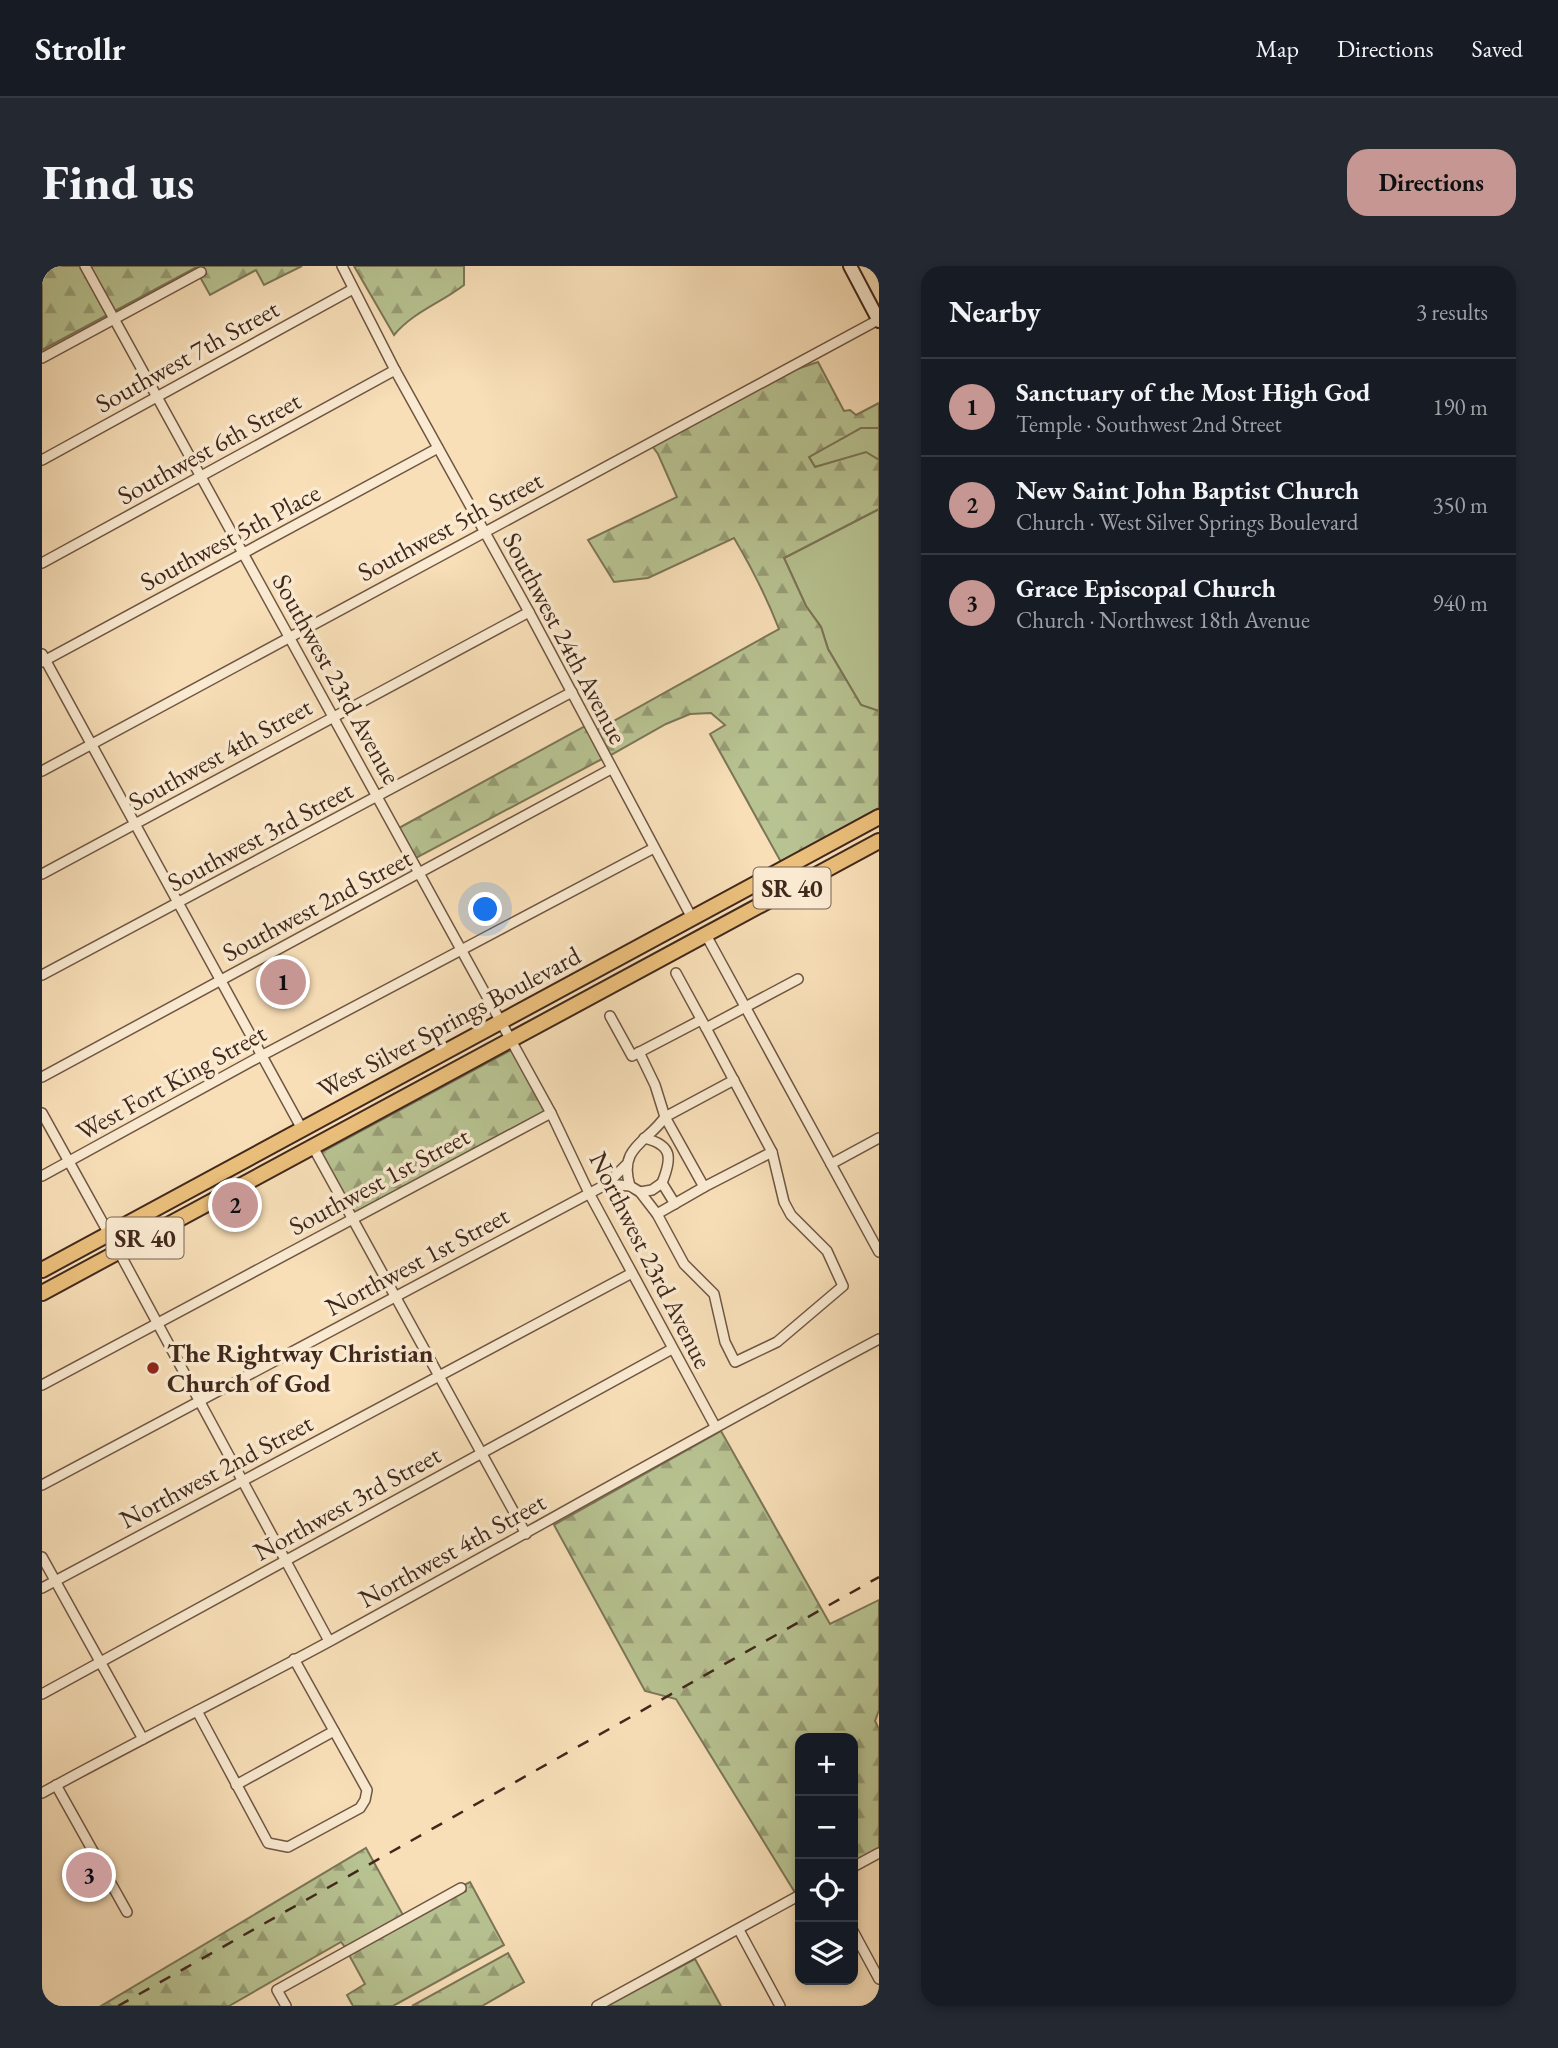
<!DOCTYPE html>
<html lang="en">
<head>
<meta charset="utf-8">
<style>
  :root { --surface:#171b24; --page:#242831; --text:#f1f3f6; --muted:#9ea1a6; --line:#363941; --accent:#c59692 }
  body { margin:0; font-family:"EB Garamond",serif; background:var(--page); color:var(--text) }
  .controls { position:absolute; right:21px; bottom:21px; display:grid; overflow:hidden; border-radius:14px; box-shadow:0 4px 10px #0003 }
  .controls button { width:63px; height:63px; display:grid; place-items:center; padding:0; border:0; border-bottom:2px solid var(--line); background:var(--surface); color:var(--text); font:35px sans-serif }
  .you { position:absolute; left:444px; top:644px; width:24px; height:24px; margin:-18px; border:5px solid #fff; border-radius:50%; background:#1a73e8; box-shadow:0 0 0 10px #1a73e833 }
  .badge { display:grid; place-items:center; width:46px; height:46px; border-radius:50%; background:var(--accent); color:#111; font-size:23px; font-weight:700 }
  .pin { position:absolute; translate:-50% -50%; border:4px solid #fff; box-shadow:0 2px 7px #0006 }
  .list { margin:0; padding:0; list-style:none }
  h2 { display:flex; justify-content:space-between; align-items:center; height:91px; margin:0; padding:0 28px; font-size:30px }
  h2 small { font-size:23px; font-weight:400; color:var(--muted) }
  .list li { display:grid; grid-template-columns:46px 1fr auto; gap:21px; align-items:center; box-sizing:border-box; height:98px; padding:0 28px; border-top:2px solid var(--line) }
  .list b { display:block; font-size:26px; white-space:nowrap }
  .list p { margin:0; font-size:23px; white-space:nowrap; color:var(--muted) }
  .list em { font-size:23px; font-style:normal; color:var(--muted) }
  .icon { flex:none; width:38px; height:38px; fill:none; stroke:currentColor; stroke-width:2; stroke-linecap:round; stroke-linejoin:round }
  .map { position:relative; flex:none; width:837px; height:1740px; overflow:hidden; border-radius:21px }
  header { display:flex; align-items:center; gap:42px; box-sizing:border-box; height:98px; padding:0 35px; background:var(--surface); border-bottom:2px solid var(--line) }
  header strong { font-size:33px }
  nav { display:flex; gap:38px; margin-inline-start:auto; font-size:24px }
  .intro { display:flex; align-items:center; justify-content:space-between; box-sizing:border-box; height:168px; padding:0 42px }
  h1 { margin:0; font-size:49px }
  .button { padding:18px 32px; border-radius:21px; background:var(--accent); color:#111; font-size:24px; font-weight:700 }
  main { display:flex; gap:42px; padding:0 42px }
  aside { flex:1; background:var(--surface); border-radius:21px; box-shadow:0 4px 10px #0003 }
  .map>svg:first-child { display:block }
  .grass { fill:#b8c392; stroke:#7c7657; stroke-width:2 }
  .forest { fill:url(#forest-firs); stroke:#7c7657; stroke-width:2 }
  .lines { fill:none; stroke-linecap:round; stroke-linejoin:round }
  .street-casing { stroke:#6f5643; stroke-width:12 }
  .secondary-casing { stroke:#41281c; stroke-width:16 }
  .primary-casing { stroke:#41281c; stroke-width:18 }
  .street { stroke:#faead1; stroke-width:9 }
  .secondary { stroke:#faead1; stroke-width:12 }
  .primary { stroke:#ecc07c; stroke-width:14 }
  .rail { stroke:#41281c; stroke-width:2.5; stroke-dasharray:12 12; stroke-linecap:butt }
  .poi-dot { fill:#8f2418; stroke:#faead1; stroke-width:2.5 }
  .labels { text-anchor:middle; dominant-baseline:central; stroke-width:7; stroke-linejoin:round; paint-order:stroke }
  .shield { fill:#faead1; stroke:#786252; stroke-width:2 }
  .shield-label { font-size:24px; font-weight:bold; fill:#41281c }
  .street-label { font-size:26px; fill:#41281c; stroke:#faead1 }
  .poi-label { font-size:26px; font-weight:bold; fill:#41281c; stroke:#faead1; text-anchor:start }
</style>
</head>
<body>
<header>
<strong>Strollr</strong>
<nav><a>Map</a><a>Directions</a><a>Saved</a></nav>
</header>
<div class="intro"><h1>Find us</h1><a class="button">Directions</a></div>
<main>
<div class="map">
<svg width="837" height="1740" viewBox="0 0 837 1740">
  <defs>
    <pattern id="forest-firs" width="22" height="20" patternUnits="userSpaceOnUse" patternTransform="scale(1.75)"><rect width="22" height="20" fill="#b8c392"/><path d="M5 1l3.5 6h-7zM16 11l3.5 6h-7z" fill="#979e76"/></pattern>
  </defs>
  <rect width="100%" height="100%" fill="#f8dfb8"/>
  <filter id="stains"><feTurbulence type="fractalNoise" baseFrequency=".00286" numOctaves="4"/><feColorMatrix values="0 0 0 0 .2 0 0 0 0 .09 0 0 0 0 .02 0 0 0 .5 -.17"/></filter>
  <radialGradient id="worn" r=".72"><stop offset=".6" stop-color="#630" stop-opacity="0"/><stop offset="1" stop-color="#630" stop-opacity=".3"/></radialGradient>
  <g class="grass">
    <path d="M819,162H837V194L824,187L773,201L767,191Z"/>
    <path d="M837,243V445L819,439L786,383L779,361L764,340L742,292Z"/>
  </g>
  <g class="forest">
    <path d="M0,0H260L222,19L214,4L168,29L158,11L164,8L161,1L153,2L0,84Z"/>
    <path d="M312,0H422V19C399,37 371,46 352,69Z"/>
    <path d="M776,96L802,145L808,144L814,149L837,137V162H819L767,191L773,201L824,186L837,194V243L742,292L764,340L779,361L786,383L819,439L837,445V542L739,596L668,468L683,459L669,447L648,448L624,458L567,490L554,465L737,363C724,330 710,302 692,272L606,312L572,316L546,274L635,231L616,188L608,177L734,110Z"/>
    <path d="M543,460L560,493L374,592L357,562Z"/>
    <path d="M469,784L505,844L312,947L278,887Z"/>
    <path d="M679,1165L788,1358L837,1334V1444L833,1455L837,1463V1582L811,1596V1472H758V1622L752,1625L634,1433L603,1425L512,1259Z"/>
    <path d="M324,1582L361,1649L303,1681L299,1676L187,1740H59Z"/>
    <path d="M428,1616L462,1679L351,1740H311L305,1729L323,1718L307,1689L424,1625L422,1619Z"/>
    <path d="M466,1687L482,1716L440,1740H370Z"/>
    <path d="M653,1693L679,1740H564Z"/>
  </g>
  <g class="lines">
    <g class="street-casing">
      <g id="street">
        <path d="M43,0L509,847L547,927L673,1160"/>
        <path d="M300,0L353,104L487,346L650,652"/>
        <path d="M0,92L159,6"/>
        <path d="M0,194L311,23"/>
        <path d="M0,297L353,104"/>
        <path d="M0,388L260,863"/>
        <path d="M0,396L396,182"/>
        <path d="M0,505L836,54"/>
        <path d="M0,608L487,346"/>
        <path d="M664,669L837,986"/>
        <path d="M634,707L664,762L756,713"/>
        <path d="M0,709L530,426"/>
        <path d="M568,750L590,790L659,754"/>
        <path d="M0,811L569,503"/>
        <path d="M692,814L623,851L662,921L730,886"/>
        <path d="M0,847L67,968"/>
        <path d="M602,872C631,879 630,892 620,917L633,938"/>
        <path d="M271,881L484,1268"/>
        <path d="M789,898L837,872"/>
        <path d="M0,910L219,790L612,582"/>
        <path d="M565,918L588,920L598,926L615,948L642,998L672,1028L683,1076L693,1096L735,1076L801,1020L785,985L749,949L742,936L730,886L664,762"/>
        <path d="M588,920C576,881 605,877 623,851L613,819L597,786"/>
        <path d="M598,926L610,924L620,917"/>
        <path d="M615,948L662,921"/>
        <path d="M77,986L287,1375"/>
        <path d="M0,1119L509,847"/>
        <path d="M0,1219L565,918L584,899"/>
        <path d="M0,1291L101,1473"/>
        <path d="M0,1322L590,1007"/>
        <path d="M0,1428L630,1083"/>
        <path d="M155,1445L226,1577L246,1581L318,1542L323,1534L325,1524L252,1393"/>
        <path d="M14,1519L85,1646"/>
        <path d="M194,1519L292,1465"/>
        <path d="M0,1527C96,1474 194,1426 290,1374C473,1274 653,1171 837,1073"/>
        <path d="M811,1601L837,1587"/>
        <path d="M697,1664L738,1740"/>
        <path d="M811,1665L837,1713"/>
        <path d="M244,1740L235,1724L419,1622"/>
        <path d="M555,1740L758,1629"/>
      </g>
    </g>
    <g class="secondary-casing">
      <path id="secondary" d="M808,0L837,55"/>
    </g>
    <g class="primary-casing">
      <g id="primary">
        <path d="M0,1004L837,551"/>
        <path d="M0,1027L837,575"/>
      </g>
    </g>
    <use href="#street" class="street"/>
    <use href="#secondary" class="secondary"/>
    <use href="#primary" class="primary"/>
    <path class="rail" d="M76,1740L837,1311"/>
  </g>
  <circle class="poi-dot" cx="111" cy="1102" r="7"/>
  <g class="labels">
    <g class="shield">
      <rect x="711.5" y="601.5" width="77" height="41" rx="5"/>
      <rect x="64.5" y="951.5" width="77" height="41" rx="5"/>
    </g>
    <g class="shield-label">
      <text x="750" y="622">SR 40</text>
      <text x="103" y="972">SR 40</text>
    </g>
    <g class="street-label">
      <text transform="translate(145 90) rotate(-29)">Southwest 7th Street</text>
      <text transform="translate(167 182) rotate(-29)">Southwest 6th Street</text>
      <text transform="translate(408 260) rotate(-28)">Southwest 5th Street</text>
      <text transform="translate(188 271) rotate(-28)">Southwest 5th Place</text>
      <text transform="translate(523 372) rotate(62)">Southwest 24th Avenue</text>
      <text transform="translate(295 413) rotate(61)">Southwest 23rd Avenue</text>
      <text transform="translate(178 488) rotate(-29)">Southwest 4th Street</text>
      <text transform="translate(218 570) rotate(-28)">Southwest 3rd Street</text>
      <text transform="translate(275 639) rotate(-28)">Southwest 2nd Street</text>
      <text transform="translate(407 756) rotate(-28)">West Silver Springs Boulevard</text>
      <text transform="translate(129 816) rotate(-29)">West Fort King Street</text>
      <text transform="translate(337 915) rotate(-28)">Southwest 1st Street</text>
      <text transform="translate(609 994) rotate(63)">Northwest 23rd Avenue</text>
      <text transform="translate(375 995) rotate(-28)">Northwest 1st Street</text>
      <text transform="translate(174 1205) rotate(-28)">Northwest 2nd Street</text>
      <text transform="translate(305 1237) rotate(-29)">Northwest 3rd Street</text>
      <text transform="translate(410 1284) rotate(-29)">Northwest 4th Street</text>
    </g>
    <g class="poi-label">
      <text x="125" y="1087">The Rightway Christian<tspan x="125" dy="30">Church of God</tspan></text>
    </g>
  </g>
  <rect width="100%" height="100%" filter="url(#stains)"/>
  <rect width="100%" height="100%" fill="url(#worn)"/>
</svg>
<div class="controls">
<button>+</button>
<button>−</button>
<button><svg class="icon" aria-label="locate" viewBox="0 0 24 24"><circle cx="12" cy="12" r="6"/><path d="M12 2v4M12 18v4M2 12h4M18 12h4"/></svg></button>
<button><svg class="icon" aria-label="layers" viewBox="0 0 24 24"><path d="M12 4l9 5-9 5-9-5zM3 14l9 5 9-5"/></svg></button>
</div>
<div class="you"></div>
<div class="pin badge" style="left:241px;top:716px">1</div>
<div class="pin badge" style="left:193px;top:939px">2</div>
<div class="pin badge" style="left:47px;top:1609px">3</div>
</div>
<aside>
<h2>Nearby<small>3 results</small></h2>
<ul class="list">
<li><span class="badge">1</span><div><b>Sanctuary of the Most High God</b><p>Temple · Southwest 2nd Street</p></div><em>190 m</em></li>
<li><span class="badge">2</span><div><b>New Saint John Baptist Church</b><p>Church · West Silver Springs Boulevard</p></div><em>350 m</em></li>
<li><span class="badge">3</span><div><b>Grace Episcopal Church</b><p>Church · Northwest 18th Avenue</p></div><em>940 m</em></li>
</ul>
</aside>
</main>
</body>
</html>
